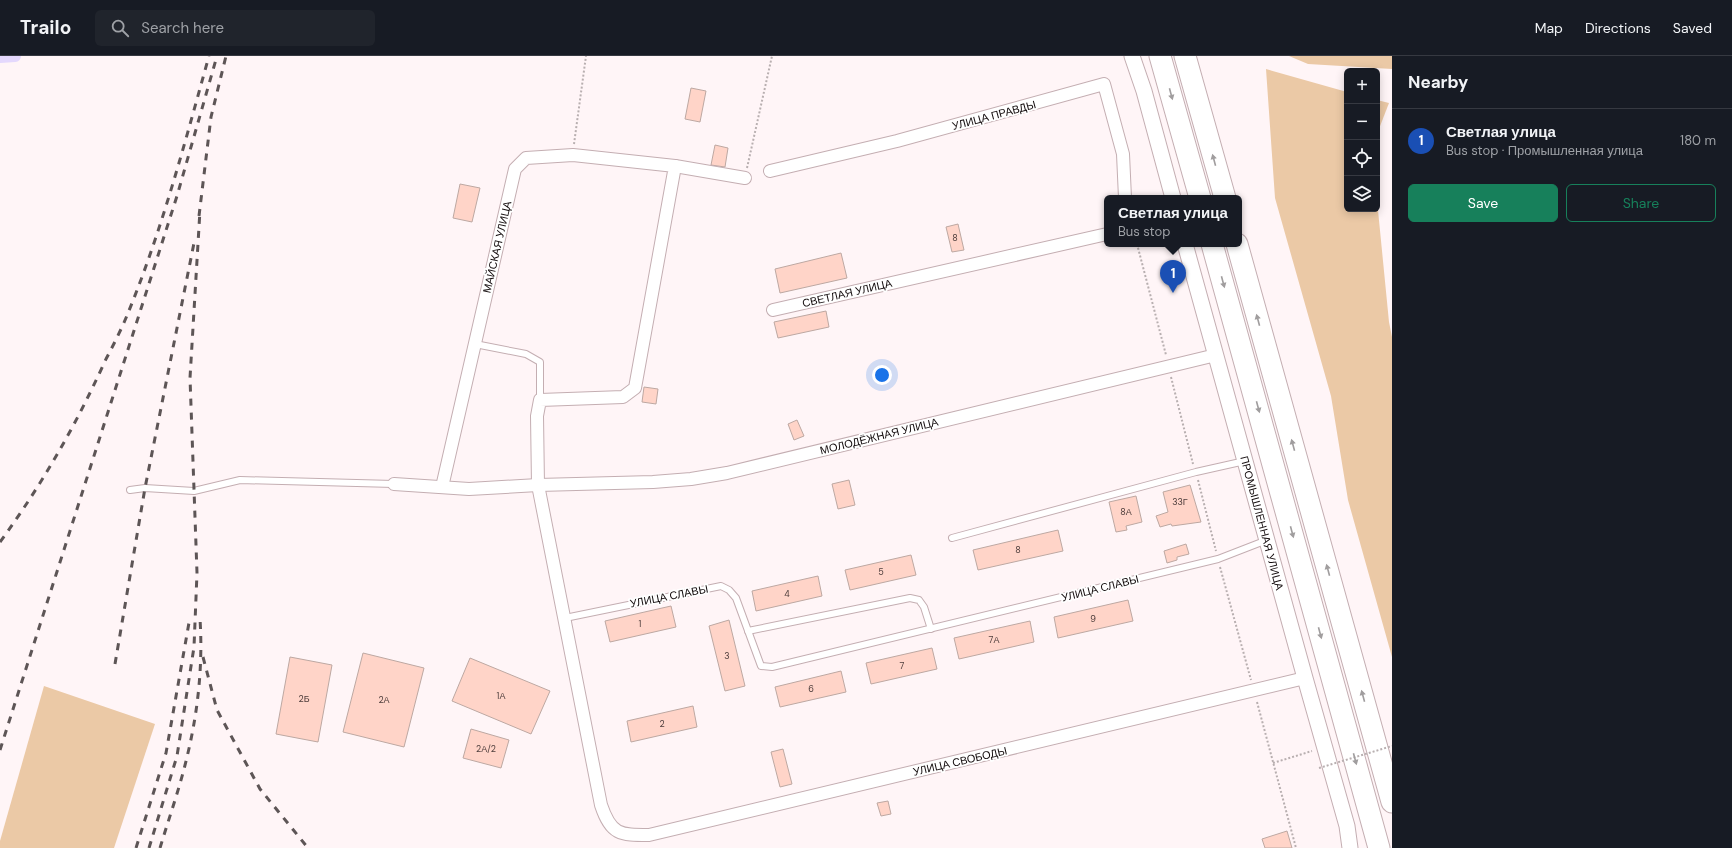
<!DOCTYPE html>
<html lang="en">
<head>
<meta charset="utf-8">
<style>
  :root { --surface:#171b24; --page:#20242c; --text:#f1f3f6; --muted:#9ea1a6; --line:#363941; --accent:#17805b }
  body { margin:0; font-family:"DM Sans",sans-serif; background:var(--page); color:var(--text) }
  .controls { position:absolute; right:12px; top:12px; display:grid; overflow:hidden; border-radius:6px; box-shadow:0 2px 10px #0003 }
  .controls button { width:36px; height:36px; display:grid; place-items:center; padding:0; border:0; border-bottom:1px solid var(--line); background:var(--surface); color:var(--text); font:20px sans-serif }
  .you { position:absolute; left:882px; top:319px; width:14px; height:14px; margin:-10px; border:3px solid #fff; border-radius:50%; background:#1a73e8; box-shadow:0 0 0 6px #1a73e833 }
  .badge { display:grid; place-items:center; width:26px; height:26px; border-radius:50%; background:var(--accent); color:#fff; font-size:13px; font-weight:700 }
  .pin { position:absolute; translate:-50% -33px; filter:drop-shadow(0 1px 2px #0008) }
  .pin::after { content:''; position:absolute; top:21px; width:14px; height:12px; background:inherit; clip-path:polygon(0 0,100% 0,50% 100%) }
  .popup { position:absolute; left:1104px; top:139px; width:138px; height:52px; box-sizing:border-box; display:grid; place-content:center; border-radius:6px; background:var(--surface); filter:drop-shadow(0 1px 3px #0005); font-size:13px; white-space:nowrap; color:var(--muted) }
  .popup b { font-size:15px; color:var(--text) }
  .popup::after { content:''; position:absolute; left:50%; top:100%; margin-left:-8px; border:8px solid transparent; border-top-color:var(--surface) }
  .list { margin:0; padding:0; list-style:none }
  h2 { display:flex; justify-content:space-between; align-items:center; height:52px; margin:0; padding:0 16px; font-size:17px }
  h2 small { font-size:13px; font-weight:400; color:var(--muted) }
  .list li { display:grid; grid-template-columns:26px 1fr auto; gap:12px; align-items:center; box-sizing:border-box; height:64px; padding:0 16px; border-top:1px solid var(--line) }
  .list b { display:block; font-size:15px; white-space:nowrap }
  .list p { margin:0; font-size:13px; white-space:nowrap; color:var(--muted) }
  .list em { font-size:13px; font-style:normal; color:var(--muted) }
  .actions { display:flex; gap:8px; padding:12px 16px }
  .actions a { flex:1; padding:9px 0; border:1px solid var(--accent); border-radius:6px; text-align:center; font-size:14px; color:var(--accent) }
  .actions .main { background:var(--accent); color:#fff }
  .icon { flex:none; width:22px; height:22px; fill:none; stroke:currentColor; stroke-width:2; stroke-linecap:round; stroke-linejoin:round }
  .map { position:relative; flex:none; width:1392px; height:792px; overflow:hidden }
  header { display:flex; align-items:center; gap:24px; box-sizing:border-box; height:56px; padding:0 20px; background:var(--surface); border-bottom:1px solid var(--line) }
  header strong { font-size:19px }
  nav { display:flex; gap:22px; margin-inline-start:auto; font-size:14px }
  .search { width:280px; height:36px; background:var(--page); display:flex; align-items:center; gap:10px; box-sizing:border-box; padding:0 14px; border-radius:6px; color:var(--muted); font-size:15px }
  main { display:flex }
  aside { flex:1; background:var(--surface) }
  .map>svg:first-child { display:block }
  .green { fill:#ebc9a6 }
  .lines { fill:none; stroke-linecap:round; stroke-linejoin:round }
  .canal { stroke:#e4d8fd; stroke-width:12 }
  .building { fill:#ffd4c8; stroke:#bda8a2 }
  .service-casing { stroke:#c4aeb2; stroke-width:8 }
  .minor-casing { stroke:#c4aeb2; stroke-width:14 }
  .tertiary-casing { stroke:#c4aeb2; stroke-width:17 }
  .trunk-casing { stroke:#c4aeb2; stroke-width:23 }
  .path { stroke:#b8afb0; stroke-width:2; stroke-dasharray:2 2; stroke-linecap:butt }
  .service { stroke:#fff; stroke-width:6 }
  .minor { stroke:#fff; stroke-width:12 }
  .tertiary { stroke:#fff; stroke-width:15 }
  .trunk { stroke:#fff; stroke-width:21 }
  .rail { stroke:#5d5556; stroke-width:3; stroke-dasharray:7 7; stroke-linecap:butt }
  .path-bridge { stroke:#b8afb0; stroke-width:2; stroke-dasharray:2 2; stroke-linecap:butt }
  .oneway { fill:#a09d9e }
  .labels { text-anchor:middle; dominant-baseline:central; stroke-width:3.5; stroke-linejoin:round; paint-order:stroke }
  .number-label { font-size:9px; fill:#4d3d3b }
  .street-label { font-size:11px; fill:#120b0c; stroke:#fff }
</style>
</head>
<body>
<header>
<strong>Trailo</strong>
<div class="search"><svg class="icon" aria-label="search" viewBox="0 0 24 24"><circle cx="10" cy="10" r="6"/><path d="M15 15l6 6"/></svg>Search here</div>
<nav><a>Map</a><a>Directions</a><a>Saved</a></nav>
</header>
<main>
<div class="map">
<svg width="1392" height="792" viewBox="0 0 1392 792">
  <rect width="100%" height="100%" fill="#fff5f7"/>
  <g class="green">
    <path d="M1289,0H1392V13L1308,8Z"/>
    <path d="M1266,13L1347,36V153H1377V144L1389,266L1392,281V601L1348,444L1331,340L1275,142Z"/>
    <path d="M1377,44L1389,47L1377,78Z"/>
    <path d="M44,630L155,668L114,792H0V785Z"/>
  </g>
  <g class="lines">
    <path class="canal" d="M0,1L15,0"/>
  </g>
  <g class="building">
    <path d="M691,32L706,35L700,66L685,63Z"/>
    <path d="M715,89L728,92L725,111L711,109Z"/>
    <path d="M460,128L480,132L472,166L453,162Z"/>
    <path d="M958,168L964,194L952,196L946,171Z"/>
    <path d="M841,197L847,222L780,237L775,213Z"/>
    <path d="M826,255L829,271L778,282L774,266Z"/>
    <path d="M644,331L658,333L656,348L642,346Z"/>
    <path d="M797,364L804,380L794,384L788,368Z"/>
    <path d="M849,424L855,449L838,453L832,428Z"/>
    <path d="M1190,429L1201,466L1172,470L1171,468L1160,471L1156,460L1168,456L1163,436Z"/>
    <path d="M1136,440L1142,466L1126,470L1127,474L1116,476L1109,446Z"/>
    <path d="M1058,474L1063,495L978,514L973,494Z"/>
    <path d="M1186,488L1189,498L1177,501V504L1167,507L1164,495Z"/>
    <path d="M911,499L916,519L850,534L845,514Z"/>
    <path d="M818,520L822,540L756,555L752,535Z"/>
    <path d="M1128,544L1133,565L1058,582L1054,561Z"/>
    <path d="M671,550L676,571L610,586L605,565Z"/>
    <path d="M729,564L745,630L725,635L709,570Z"/>
    <path d="M1030,565L1034,586L959,603L954,582Z"/>
    <path d="M932,592L937,613L871,628L866,607Z"/>
    <path d="M363,597L424,612L404,691L343,676Z"/>
    <path d="M290,601L332,609L318,686L276,678Z"/>
    <path d="M470,602L550,635L531,678L452,645Z"/>
    <path d="M841,615L846,636L780,651L775,631Z"/>
    <path d="M693,650L697,671L631,686L627,665Z"/>
    <path d="M471,673L509,684L501,712L463,702Z"/>
    <path d="M783,693L792,728L780,731L771,696Z"/>
    <path d="M888,745L891,758L881,760L877,747Z"/>
    <path d="M1287,775L1292,792H1265L1262,783Z"/>
  </g>
  <g class="lines">
    <g class="service-casing">
      <g id="service">
        <path d="M475,288L526,298L540,306V344"/>
        <path d="M130,434L145,432L194,435L240,424L394,428"/>
        <path d="M952,482L1196,416L1245,405"/>
        <path d="M565,562L721,530L729,534L736,542L761,610L772,611L1218,503L1267,484"/>
        <path d="M748,575L910,542L919,544L924,551L931,573"/>
      </g>
    </g>
    <g class="minor-casing">
      <g id="minor">
        <path d="M675,110L745,122"/>
        <path d="M770,115L897,85L1104,28L1123,98L1125,142"/>
        <path d="M773,254L1107,178"/>
        <path d="M394,428L469,433L538,429L653,426L691,423L727,417L1216,299"/>
        <path d="M442,431L515,113L526,102L573,99L675,110L635,332L623,341L540,344L537,360L538,429L601,749C611,779 620,779 649,779L1305,622"/>
      </g>
    </g>
    <g class="tertiary-casing">
      <g id="tertiary">
        <path d="M1132,0L1144,35L1173,142"/>
        <path d="M1185,188L1305,622L1347,770L1350,792"/>
      </g>
    </g>
    <g class="trunk-casing">
      <g id="trunk">
        <path d="M1160,0L1200,142"/>
        <path d="M1185,0L1225,142"/>
        <path d="M1212,188L1379,792"/>
        <path d="M1237,188L1392,746"/>
      </g>
    </g>
    <g class="path">
      <path d="M574,88L586,0"/>
      <path d="M747,112L772,0"/>
      <path d="M1137,188L1166,299"/>
      <path d="M1171,321L1193,408"/>
      <path d="M1198,424L1216,495"/>
      <path d="M1220,511L1251,624"/>
      <path d="M1257,646L1296,792"/>
      <path d="M1273,707L1312,695"/>
    </g>
    <use href="#service" class="service"/>
    <use href="#minor" class="minor"/>
    <use href="#tertiary" class="tertiary"/>
    <use href="#trunk" class="trunk"/>
    <g class="rail">
      <path d="M199,160L211,61L226,0"/>
      <path d="M0,486C43,427 76,369 106,303C114,288 122,272 128,257C162,174 185,86 209,0"/>
      <path d="M203,601L217,654L260,733L308,792"/>
      <path d="M115,608L145,432L194,187"/>
      <path d="M0,694L177,140L217,0"/>
      <path d="M136,792L166,697L190,561"/>
      <path d="M149,792L177,700L194,591L197,517L190,322L200,154"/>
      <path d="M160,792C169,762 180,731 187,701C198,656 203,609 200,563"/>
    </g>
    <path class="path-bridge" d="M1319,712L1392,690"/>
  </g>
  <defs><path id="oneway-solid" d="M-6-.8H1V-3.2L6.5 0L1 3.2V.8H-6Z"/></defs>
  <g class="oneway">
    <use href="#oneway-solid" transform="translate(1171 38) rotate(75)"/>
    <use href="#oneway-solid" transform="translate(1214 104) rotate(-105)"/>
    <use href="#oneway-solid" transform="translate(1223 226) rotate(75)"/>
    <use href="#oneway-solid" transform="translate(1258 264) rotate(-105)"/>
    <use href="#oneway-solid" transform="translate(1258 351) rotate(75)"/>
    <use href="#oneway-solid" transform="translate(1293 389) rotate(-105)"/>
    <use href="#oneway-solid" transform="translate(1292 476) rotate(75)"/>
    <use href="#oneway-solid" transform="translate(1328 514) rotate(-105)"/>
    <use href="#oneway-solid" transform="translate(1320 577) rotate(75)"/>
    <use href="#oneway-solid" transform="translate(1363 640) rotate(-105)"/>
    <use href="#oneway-solid" transform="translate(1355 703) rotate(75)"/>
  </g>
  <g class="labels">
    <g class="number-label">
      <text x="955" y="182">8</text>
      <text x="1180" y="446">33Г</text>
      <text x="1126" y="456">8А</text>
      <text x="1018" y="494">8</text>
      <text x="881" y="516">5</text>
      <text x="787" y="538">4</text>
      <text x="1093" y="563">9</text>
      <text x="640" y="568">1</text>
      <text x="994" y="584">7А</text>
      <text x="727" y="600">3</text>
      <text x="902" y="610">7</text>
      <text x="811" y="633">6</text>
      <text x="501" y="640">1А</text>
      <text x="304" y="643">2Б</text>
      <text x="384" y="644">2А</text>
      <text x="662" y="668">2</text>
      <text x="486" y="693">2А/2</text>
    </g>
    <g class="street-label">
      <text transform="translate(994 59) rotate(-15)">УЛИЦА ПРАВДЫ</text>
      <text transform="translate(497 191) rotate(-77)">МАЙСКАЯ УЛИЦА</text>
      <text transform="translate(847 237) rotate(-13)">СВЕТЛАЯ УЛИЦА</text>
      <text transform="translate(879 380) rotate(-14)">МОЛОДЁЖНАЯ УЛИЦА</text>
      <text transform="translate(1262 467) rotate(75)">ПРОМЫШЛЕННАЯ УЛИЦА</text>
      <text transform="translate(1100 532) rotate(-14)">УЛИЦА СЛАВЫ</text>
      <text transform="translate(669 540) rotate(-11)">УЛИЦА СЛАВЫ</text>
      <text transform="translate(960 705) rotate(-13)">УЛИЦА СВОБОДЫ</text>
    </g>
  </g>
</svg>
<div class="controls">
<button>+</button>
<button>−</button>
<button><svg class="icon" aria-label="locate" viewBox="0 0 24 24"><circle cx="12" cy="12" r="6"/><path d="M12 2v4M12 18v4M2 12h4M18 12h4"/></svg></button>
<button><svg class="icon" aria-label="layers" viewBox="0 0 24 24"><path d="M12 4l9 5-9 5-9-5zM3 14l9 5 9-5"/></svg></button>
</div>
<div class="you"></div>
<div class="pin badge" style="left:1173px;top:237px;background:#1a4fb4">1</div>
<div class="popup"><b>Светлая улица</b>Bus stop</div>
</div>
<aside>
<h2>Nearby<small></small></h2>
<ul class="list">
<li><span class="badge" style="background:#1a4fb4">1</span><div><b>Светлая улица</b><p>Bus stop · Промышленная улица</p></div><em>180 m</em></li>
</ul>
<div class="actions"><a class="main">Save</a><a>Share</a></div>
</aside>
</main>
</body>
</html>
